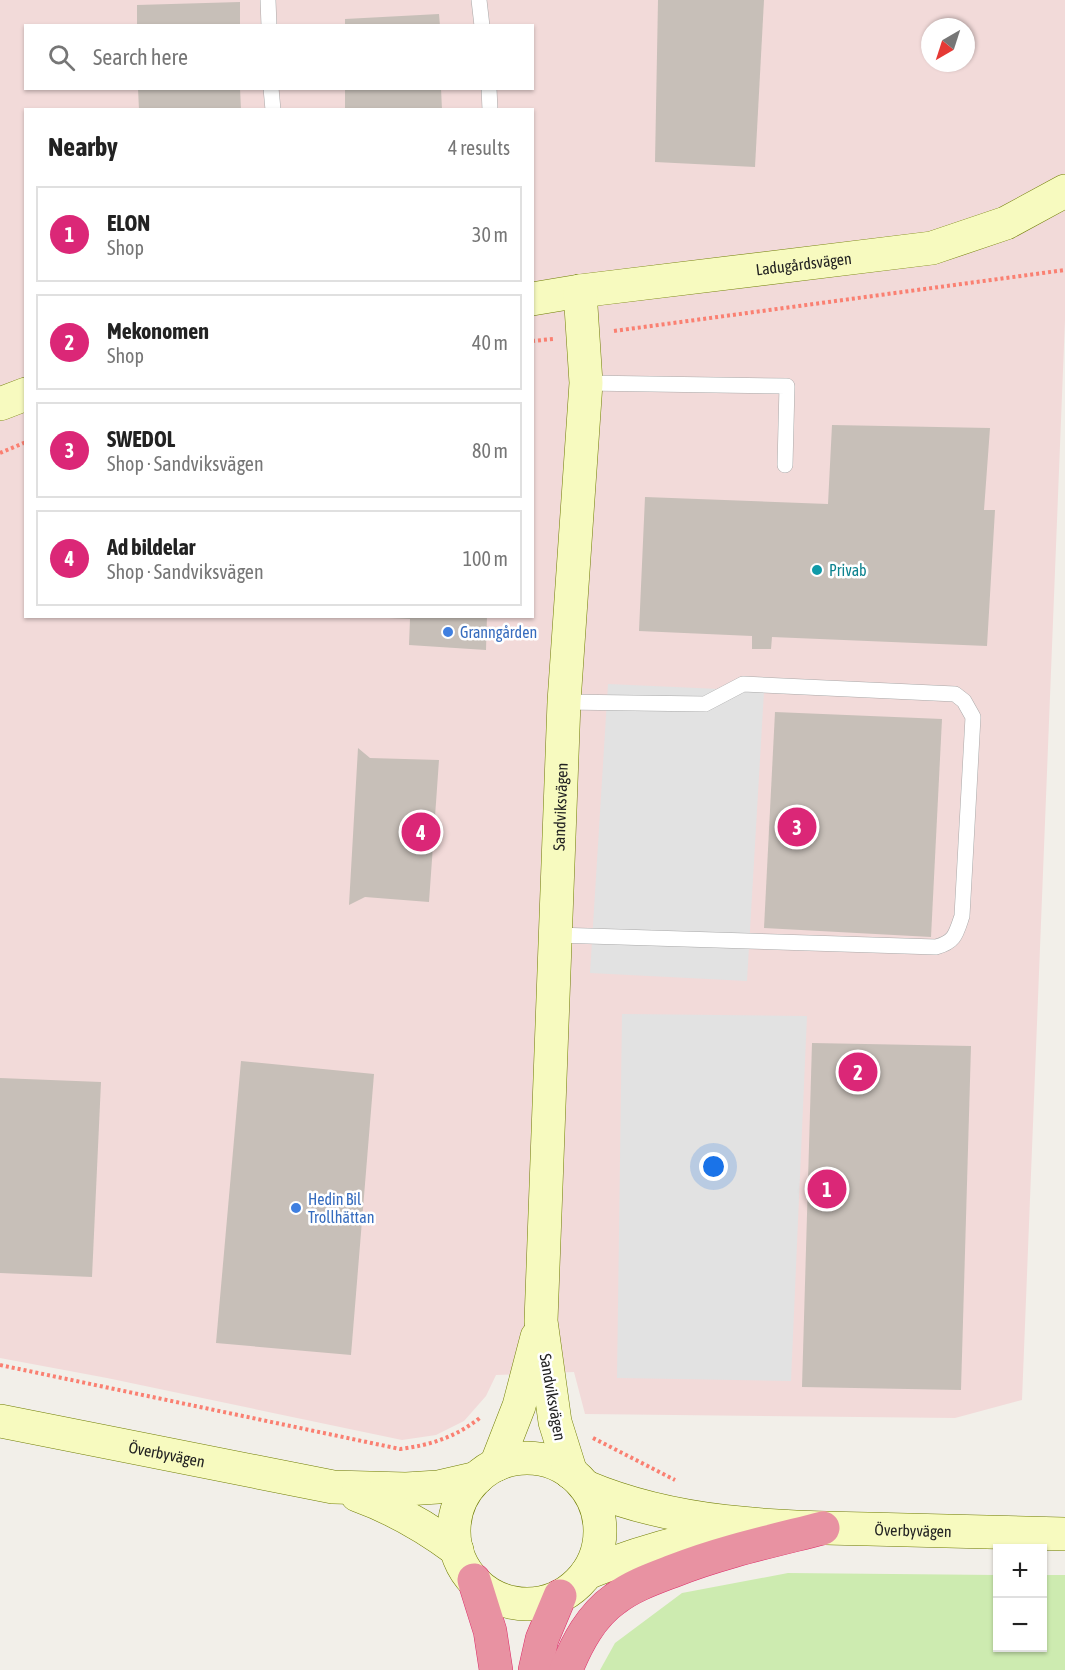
<!DOCTYPE html>
<html lang="en">
<head>
<meta charset="utf-8">
<style>
  :root { --surface:#fff; --page:#f2f2f2; --text:#222; --muted:#767676; --line:#e0e0e0; --accent:#db2777 }
  body { margin:0; font-family:"Asap Condensed",sans-serif; background:var(--page); color:var(--text) }
  .controls { position:absolute; right:18px; bottom:18px; display:grid; overflow:hidden; border-radius:0px; box-shadow:0 2px 4px #0004 }
  .controls button { width:54px; height:54px; display:grid; place-items:center; padding:0; border:0; border-bottom:2px solid var(--line); background:var(--surface); color:var(--text); font:30px sans-serif }
  .compass { position:absolute; left:921px; top:18px; width:54px; height:54px; border-radius:50%; background:var(--surface); box-shadow:0 2px 4px #0004; rotate:219deg }
  .you { position:absolute; left:714px; top:1167px; width:21px; height:21px; margin:-15px; border:4px solid #fff; border-radius:50%; background:#1a73e8; box-shadow:0 0 0 9px #1a73e833 }
  .badge { display:grid; place-items:center; width:39px; height:39px; border-radius:50%; background:var(--accent); color:#fff; font-size:20px; font-weight:700 }
  .pin { position:absolute; translate:-50% -50%; border:3px solid #fff; box-shadow:0 2px 6px #0006 }
  .list { margin:0; padding:0; list-style:none }
  h2 { display:flex; justify-content:space-between; align-items:center; height:78px; margin:0; padding:0 24px; font-size:26px }
  h2 small { font-size:20px; font-weight:400; color:var(--muted) }
  .list li { display:grid; grid-template-columns:39px 1fr auto; gap:18px; align-items:center; box-sizing:border-box; height:96px; margin:0 12px 12px; padding:0 12px; border:2px solid var(--line); border-radius:0px }
  .list b { display:block; font-size:22px; white-space:nowrap }
  .list p { margin:0; font-size:20px; white-space:nowrap; color:var(--muted) }
  .list em { font-size:20px; font-style:normal; color:var(--muted) }
  .icon { flex:none; width:33px; height:33px; fill:none; stroke:currentColor; stroke-width:2; stroke-linecap:round; stroke-linejoin:round }
  .map { position:relative; flex:none; width:1065px; height:1670px; overflow:hidden }
  .search { position:absolute; background:var(--surface); box-shadow:0 2px 4px #0004; left:24px; top:24px; width:510px; height:66px; display:flex; align-items:center; gap:15px; box-sizing:border-box; padding:0 21px; border-radius:0px; color:var(--muted); font-size:22px }
  .panel { position:absolute; background:var(--surface); box-shadow:0 2px 4px #0004; left:24px; top:108px; width:510px; height:510px; border-radius:0px }
  .map>svg:first-child { display:block }
  .commercial { fill:#f2dad9; fill-rule:evenodd }
  .grass { fill:#cdebb0 }
  .parking { fill:#e2e2e2 }
  .building { fill:#c7bfb8 }
  .lines { fill:none; stroke-linecap:round; stroke-linejoin:round }
  .lane-casing { stroke:#a9a9a9; stroke-width:16 }
  .secondary-casing { stroke:#707d05; stroke-width:34 }
  .highway-casing { stroke:#dc2a67; stroke-width:34 }
  .path { stroke:#fa8072; stroke-width:4; stroke-dasharray:3 3; stroke-linecap:butt }
  .lane { stroke:#fff; stroke-width:15 }
  .secondary { stroke:#f7fabf; stroke-width:33 }
  .highway { stroke:#e892a2; stroke-width:33 }
  .culture-dot { fill:#0f9aa8; stroke:#fff; stroke-width:2 }
  .shop-dot { fill:#3f7fe0; stroke:#fff; stroke-width:2 }
  .labels { text-anchor:middle; dominant-baseline:central; stroke-width:5; stroke-linejoin:round; paint-order:stroke }
  .street-label { font-size:16px; fill:#222; stroke:#fff }
  .culture-label { font-size:16px; fill:#0d838f; stroke:#fff; text-anchor:start }
  .shop-label { font-size:16px; fill:#366cbe; stroke:#fff; text-anchor:start }
</style>
</head>
<body>
<div class="map">
<svg width="1065" height="1670" viewBox="0 0 1065 1670">
  <rect width="100%" height="100%" fill="#f2efe9"/>
  <path class="commercial" d="M0,0H1065V320L1022,1400L955,1418L585,1414L574,1372L496,1375L486,1396L464,1421L436,1435L402,1440L107,1378L0,1358ZM26,26H532V88H26ZM930,27H966V63H930ZM26,110H532V616H26Z"/>
  <path class="grass" d="M788,1573L997,1575L998,1648H1042L1043,1575H1065V1670H600L615,1643L682,1593Z"/>
  <g class="parking">
    <path d="M608,684L764,691L747,981L590,973Z"/>
    <path d="M622,1014L807,1016L791,1381L617,1378Z"/>
  </g>
  <g class="building">
    <path d="M658,0H764L755,167L655,162Z"/>
    <path d="M240,2V26H137V5Z"/>
    <path d="M439,14L440,26H345V19Z"/>
    <path d="M138,88H240L241,110H139Z"/>
    <path d="M345,88H441L442,110H345Z"/>
    <path d="M832,425L990,428L984,510H995L987,646L772,637L771,649H752V636L639,631L645,497L828,504Z"/>
    <path d="M389,616H487L486,650L409,645L410,619L389,618Z"/>
    <path d="M775,712L942,719L931,937L764,928Z"/>
    <path d="M358,748L370,758L439,760L429,902L365,897L349,905Z"/>
    <path d="M812,1043L971,1046L961,1390L802,1387Z"/>
    <path d="M241,1061L374,1074L351,1355L216,1343Z"/>
    <path d="M0,1078L101,1082L92,1277L0,1273Z"/>
  </g>
  <g class="lines">
    <g class="lane-casing">
      <g id="lane">
        <path d="M268,0L269,26"/>
        <path d="M479,0L482,26"/>
        <path d="M271,88L273,110"/>
        <path d="M489,88L490,110"/>
        <path d="M586,383L787,386L785,465"/>
        <path d="M556,935L936,947C955,942 956,934 962,916L973,717L964,701L955,694L743,684L705,704L564,702"/>
      </g>
    </g>
    <g class="secondary-casing">
      <g id="secondary">
        <path id="s1" d="M532,299L580,291L932,248L1006,223L1065,191"/>
        <path d="M0,404L26,394"/>
        <path id="s2" d="M0,1421L333,1487L406,1489L438,1487L477,1478"/>
        <circle cx="527" cy="1531" r="73"/>
        <path d="M496,1465L519,1406L537,1337"/>
        <path id="s3" d="M571,1473L555,1422L541,1321L564,702L586,383L580,291"/>
        <path id="s4" d="M586,1487C676,1525 772,1527 868,1529C934,1531 999,1532 1065,1534"/>
        <path d="M357,1495C393,1508 426,1527 457,1550"/>
        <path d="M587,1573C634,1554 678,1541 729,1532"/>
      </g>
    </g>
    <g class="highway-casing">
      <g id="highway">
        <path d="M474,1580L490,1631L496,1670"/>
        <path d="M535,1670L542,1639L560,1596"/>
        <path d="M566,1670C577,1643 591,1616 615,1599C632,1586 652,1579 673,1571C721,1552 772,1541 823,1528"/>
      </g>
    </g>
    <g class="path">
      <path d="M614,331L1065,270"/>
      <path d="M532,341L553,339"/>
      <path d="M0,453L26,442"/>
      <path d="M0,1365L400,1449C431,1445 456,1437 481,1417"/>
      <path d="M593,1438L675,1480"/>
    </g>
    <use href="#lane" class="lane"/>
    <use href="#secondary" class="secondary"/>
    <use href="#highway" class="highway"/>
  </g>
  <circle class="culture-dot" cx="817" cy="570" r="6"/>
  <g class="shop-dot">
    <circle cx="448" cy="632" r="6"/>
    <circle cx="296" cy="1208" r="6"/>
  </g>
  <g class="labels">
    <g class="street-label">
      <text stroke="none"><textPath href="#s1" startOffset="274">Ladugårdsvägen</textPath></text>
      <text stroke="none"><textPath href="#s3" startOffset="670">Sandviksvägen</textPath></text>
      <text transform="translate(553 1397) rotate(80)">Sandviksvägen</text>
      <text stroke="none"><textPath href="#s2" startOffset="170">Överbyvägen</textPath></text>
      <text stroke="none"><textPath href="#s4" startOffset="332">Överbyvägen</textPath></text>
    </g>
    <g class="culture-label">
      <text x="829" y="570">Privab</text>
    </g>
    <g class="shop-label">
      <text x="460" y="632">Granngården</text>
      <text x="308" y="1199">Hedin Bil<tspan x="308" dy="18">Trollhättan</tspan></text>
    </g>
  </g>
</svg>
<div class="controls">
<button>+</button>
<button>−</button>
</div>
<svg class="compass" viewBox="-18 -18 36 36"><path d="M0-13l5 13h-10z" fill="#e53935"/><path d="M0 13l5-13h-10z" fill="#767676"/></svg>
<div class="you"></div>
<div class="pin badge" style="left:827px;top:1189px">1</div>
<div class="pin badge" style="left:858px;top:1072px">2</div>
<div class="pin badge" style="left:797px;top:827px">3</div>
<div class="pin badge" style="left:421px;top:832px">4</div>
<div class="search"><svg class="icon" aria-label="search" viewBox="0 0 24 24"><circle cx="10" cy="10" r="6"/><path d="M15 15l6 6"/></svg>Search here</div>
<section class="panel">
<h2>Nearby<small>4 results</small></h2>
<ul class="list">
<li><span class="badge">1</span><div><b>ELON</b><p>Shop</p></div><em>30 m</em></li>
<li><span class="badge">2</span><div><b>Mekonomen</b><p>Shop</p></div><em>40 m</em></li>
<li><span class="badge">3</span><div><b>SWEDOL</b><p>Shop · Sandviksvägen</p></div><em>80 m</em></li>
<li><span class="badge">4</span><div><b>Ad bildelar</b><p>Shop · Sandviksvägen</p></div><em>100 m</em></li>
</ul>
</section>
</div>
</body>
</html>
